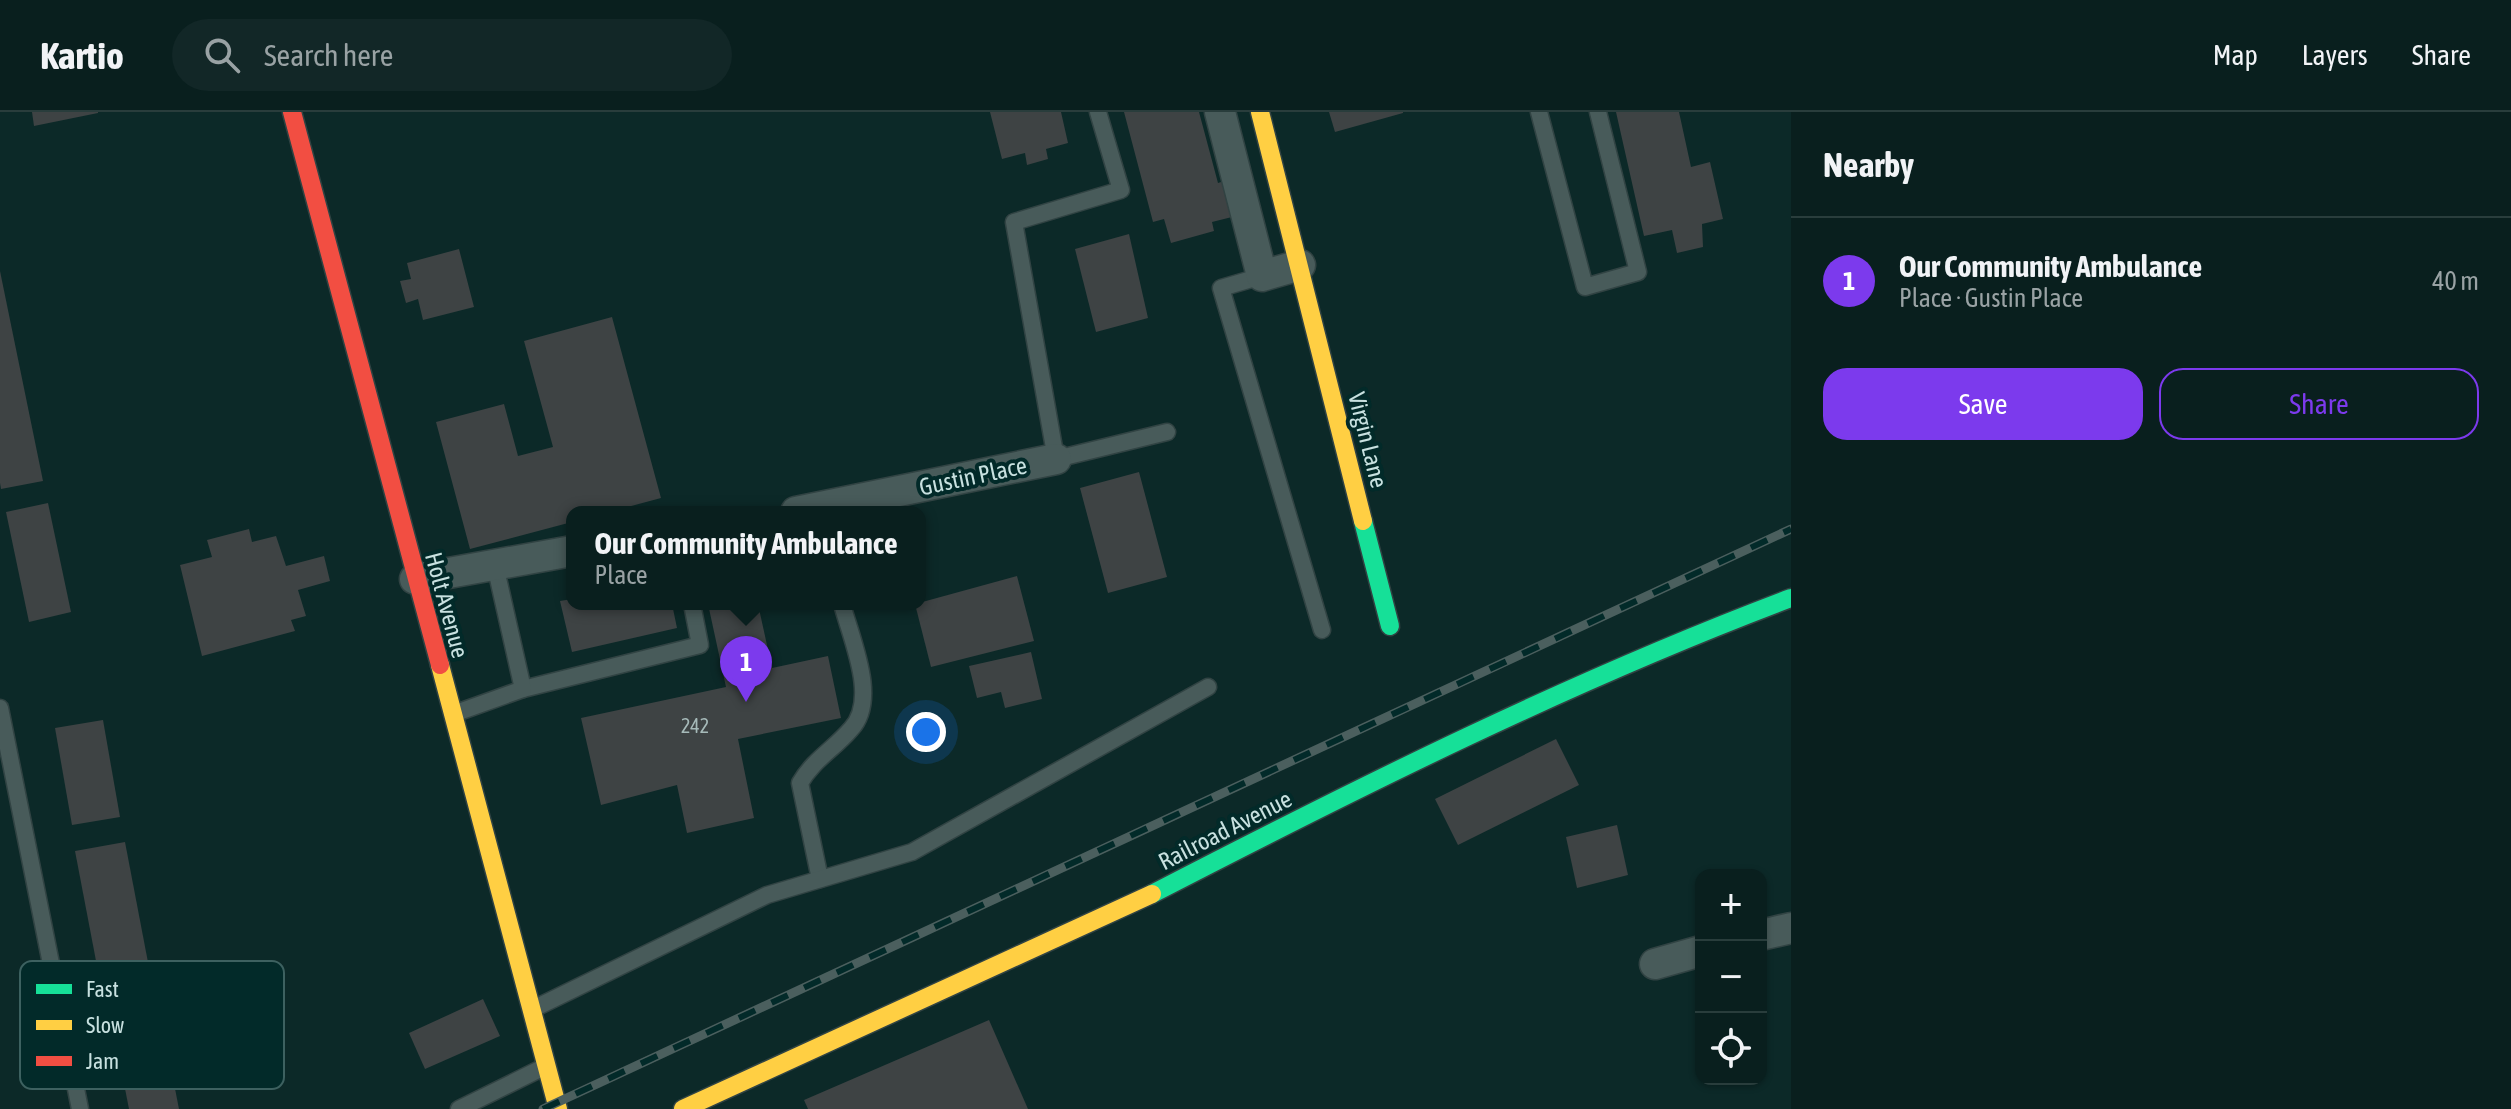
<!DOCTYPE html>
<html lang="en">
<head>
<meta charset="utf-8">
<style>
  :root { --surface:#091f1e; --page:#122727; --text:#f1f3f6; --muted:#99a2a4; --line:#293d3c; --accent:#7c3aed }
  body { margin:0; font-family:"Asap Condensed",sans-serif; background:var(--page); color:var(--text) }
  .controls { position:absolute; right:24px; bottom:24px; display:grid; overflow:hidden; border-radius:16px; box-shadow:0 2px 6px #0004 }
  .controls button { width:72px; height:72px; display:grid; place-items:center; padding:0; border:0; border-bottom:2px solid var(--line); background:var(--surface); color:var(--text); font:40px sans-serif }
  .you { position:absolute; left:926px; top:620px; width:28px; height:28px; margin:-20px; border:6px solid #fff; border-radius:50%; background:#1a73e8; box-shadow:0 0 0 12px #1a73e833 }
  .badge { display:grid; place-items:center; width:52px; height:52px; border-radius:50%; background:var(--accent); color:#fff; font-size:26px; font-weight:700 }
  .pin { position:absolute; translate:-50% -66px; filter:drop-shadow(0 2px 4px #0008) }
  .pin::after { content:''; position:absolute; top:42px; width:28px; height:24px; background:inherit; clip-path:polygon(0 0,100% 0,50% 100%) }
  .popup { position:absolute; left:566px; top:394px; width:360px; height:104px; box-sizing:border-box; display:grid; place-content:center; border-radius:16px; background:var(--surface); filter:drop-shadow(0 2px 6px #0005); font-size:26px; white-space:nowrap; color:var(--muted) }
  .popup b { font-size:30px; color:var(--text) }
  .popup::after { content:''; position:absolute; left:50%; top:100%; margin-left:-16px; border:16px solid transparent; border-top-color:var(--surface) }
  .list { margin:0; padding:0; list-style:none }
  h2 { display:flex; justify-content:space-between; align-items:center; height:104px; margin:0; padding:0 32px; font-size:34px }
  h2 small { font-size:26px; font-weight:400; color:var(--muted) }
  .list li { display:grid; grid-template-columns:52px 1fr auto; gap:24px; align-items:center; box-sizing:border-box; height:128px; padding:0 32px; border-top:2px solid var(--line) }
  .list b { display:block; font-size:30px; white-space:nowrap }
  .list p { margin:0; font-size:26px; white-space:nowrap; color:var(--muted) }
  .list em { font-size:26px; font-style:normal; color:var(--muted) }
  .actions { display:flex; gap:16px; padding:24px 32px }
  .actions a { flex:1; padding:18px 0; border:2px solid var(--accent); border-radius:24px; text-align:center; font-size:28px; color:var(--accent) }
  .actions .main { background:var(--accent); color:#fff }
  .icon { flex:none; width:44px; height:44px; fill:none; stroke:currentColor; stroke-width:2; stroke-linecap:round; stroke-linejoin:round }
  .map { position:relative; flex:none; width:1791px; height:997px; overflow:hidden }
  header { display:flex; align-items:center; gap:48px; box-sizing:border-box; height:112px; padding:0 40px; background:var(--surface); border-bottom:2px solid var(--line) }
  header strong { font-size:38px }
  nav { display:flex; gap:44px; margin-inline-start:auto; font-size:28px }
  .search { width:560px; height:72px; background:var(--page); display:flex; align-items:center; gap:20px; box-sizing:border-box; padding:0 28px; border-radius:44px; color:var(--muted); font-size:30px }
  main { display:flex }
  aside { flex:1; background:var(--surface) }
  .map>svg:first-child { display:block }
  .building { fill:#3e4344 }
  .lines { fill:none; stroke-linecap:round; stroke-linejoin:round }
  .lane-casing { stroke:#314343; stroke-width:19 }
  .street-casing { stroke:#314343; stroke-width:33 }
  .fast-casing { stroke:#314343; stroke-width:21 }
  .slow-casing { stroke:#314343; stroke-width:21 }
  .jam-casing { stroke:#314343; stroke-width:21 }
  .lane { stroke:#485b5a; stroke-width:16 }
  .street { stroke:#485b5a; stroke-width:30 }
  .fast { stroke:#16e098; stroke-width:18 }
  .slow { stroke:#ffcf43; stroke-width:18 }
  .jam { stroke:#f24e42; stroke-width:18 }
  .rail-casing { stroke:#4b5f5e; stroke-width:9 }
  .rail { stroke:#022a29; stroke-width:6; stroke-dasharray:18; stroke-linecap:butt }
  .labels { text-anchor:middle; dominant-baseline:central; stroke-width:8; stroke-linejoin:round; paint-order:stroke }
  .number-label { font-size:20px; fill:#a6bab9 }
  .street-label { font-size:24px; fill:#c8e1e0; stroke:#022a29 }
  .key { fill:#022a29; stroke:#3d6160; stroke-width:2 }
  .key-label { font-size:22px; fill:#c8e1e0 }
</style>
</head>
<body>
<header>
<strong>Kartio</strong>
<div class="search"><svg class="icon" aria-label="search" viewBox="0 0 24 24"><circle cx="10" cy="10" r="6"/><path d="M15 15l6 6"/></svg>Search here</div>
<nav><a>Map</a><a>Layers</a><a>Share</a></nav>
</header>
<main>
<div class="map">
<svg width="1791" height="997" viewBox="0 0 1791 997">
  <rect width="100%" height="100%" fill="#0c2928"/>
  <g class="building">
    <path d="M32,0H98V1L34,14Z"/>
    <path d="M990,0H1061L1068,31L1046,37L1048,47L1027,53L1025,41L1002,47Z"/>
    <path d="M1124,0H1199L1218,71L1230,67L1240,103L1212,110L1214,119L1171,131L1164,107L1153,110Z"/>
    <path d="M1329,0H1403V1L1335,20Z"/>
    <path d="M1616,0H1679L1691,55L1710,50L1723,107L1702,112L1703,135L1677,141L1672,118L1644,124Z"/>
    <path d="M1129,122L1148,206L1096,220L1075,137Z"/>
    <path d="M459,137L474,195L423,208L418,187L406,191L400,169L411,167L407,151Z"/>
    <path d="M0,159L43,369L1,377L0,371Z"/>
    <path d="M612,205L661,386L609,400H572V410L470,437L436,310L504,292L518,344L553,335L524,229Z"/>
    <path d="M1139,360L1167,465L1108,481L1080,376Z"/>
    <path d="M48,391L71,500L29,510L6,400Z"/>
    <path d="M249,417L252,430L276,424L286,454L324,444L330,469L298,478L306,504L291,508L295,519L202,544L180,453L212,445L207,428Z"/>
    <path d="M1017,464L1034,529L931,555L915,492Z"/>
    <path d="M572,487V492H672L677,516L572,540L560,489Z"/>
    <path d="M708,492H758L772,556L828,544L841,606L738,627L754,706L687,721L677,673L601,693L581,606L726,575Z"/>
    <path d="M1031,540L1042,587L1005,596L1001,580L977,586L969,554Z"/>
    <path d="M103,608L120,705L72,713L55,616Z"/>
    <path d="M1556,627L1579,673L1458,733L1435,687Z"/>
    <path d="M1617,713L1628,763L1577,776L1566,725Z"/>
    <path d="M125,730L151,866L101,875L75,739Z"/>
    <path d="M157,885L179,997H129L109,895Z"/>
    <path d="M483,887L500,924L425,957L409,921Z"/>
    <path d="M989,908L1028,997H808L804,988Z"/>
  </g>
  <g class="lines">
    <g class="lane-casing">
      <g id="lane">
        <path d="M1098,0L1121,78L1014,110L1056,347L1167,320"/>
        <path d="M1539,0L1585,175L1638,160L1598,0"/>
        <path d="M1262,164L1221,176L1322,518"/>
        <path d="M523,577L700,533L692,492"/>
        <path d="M0,596L80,997"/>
        <path d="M456,601L523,577L495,453"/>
        <path d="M820,767L800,671C813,648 834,637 851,617C879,587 851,527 842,492"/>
        <path d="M533,897L767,783L912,740L1208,575"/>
        <path d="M459,997L544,955"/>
      </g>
    </g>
    <g class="street-casing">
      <g id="street">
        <path d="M1220,0L1262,164L1300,153"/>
        <path d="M796,400L1056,347"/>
        <path d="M415,467L572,439"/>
        <path d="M1761,823L1791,816"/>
        <path d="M1655,852L1701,839"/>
      </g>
    </g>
    <g class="fast-casing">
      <g id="fast">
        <path d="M1363,409L1390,514"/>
        <path d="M1152,782C1359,675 1573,568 1791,486"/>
      </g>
    </g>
    <g class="slow-casing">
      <g id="slow">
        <path d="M1260,0L1363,409"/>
        <path d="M440,553L558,997"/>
        <path d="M683,997L1152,782"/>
      </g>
    </g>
    <g class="jam-casing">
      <path id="jam" d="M292,0L440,553"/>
    </g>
    <use href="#lane" class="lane"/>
    <use href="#street" class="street"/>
    <use href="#fast" class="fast"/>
    <use href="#slow" class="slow"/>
    <use href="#jam" class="jam"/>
    <g class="rail-casing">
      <path id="rail" d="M543,997L1791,417"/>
    </g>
    <use href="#rail" class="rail"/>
  </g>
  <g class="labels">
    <g class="number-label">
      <text x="695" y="613">242</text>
    </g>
    <g class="street-label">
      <text transform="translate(1368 328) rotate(76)">Virgin Lane</text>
      <text transform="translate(973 364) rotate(-12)">Gustin Place</text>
      <text transform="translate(447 493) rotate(75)">Holt Avenue</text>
      <text transform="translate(1225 718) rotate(-27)">Railroad Avenue</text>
    </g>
  </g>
  <rect x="20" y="849" width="264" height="128" rx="12" class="key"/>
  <rect x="36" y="872" width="36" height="10" fill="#16e098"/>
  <rect x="36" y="908" width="36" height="10" fill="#ffcf43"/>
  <rect x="36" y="944" width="36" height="10" fill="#f24e42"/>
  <g class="key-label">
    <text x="86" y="885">Fast</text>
    <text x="86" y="921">Slow</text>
    <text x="86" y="957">Jam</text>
  </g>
</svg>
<div class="controls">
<button>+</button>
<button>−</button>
<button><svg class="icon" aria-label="locate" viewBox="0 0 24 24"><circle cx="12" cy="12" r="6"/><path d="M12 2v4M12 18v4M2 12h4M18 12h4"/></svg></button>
</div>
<div class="you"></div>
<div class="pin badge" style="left:746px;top:590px">1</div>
<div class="popup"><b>Our Community Ambulance</b>Place</div>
</div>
<aside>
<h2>Nearby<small></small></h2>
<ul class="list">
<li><span class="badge">1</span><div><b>Our Community Ambulance</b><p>Place · Gustin Place</p></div><em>40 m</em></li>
</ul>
<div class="actions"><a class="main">Save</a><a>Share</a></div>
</aside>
</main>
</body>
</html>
